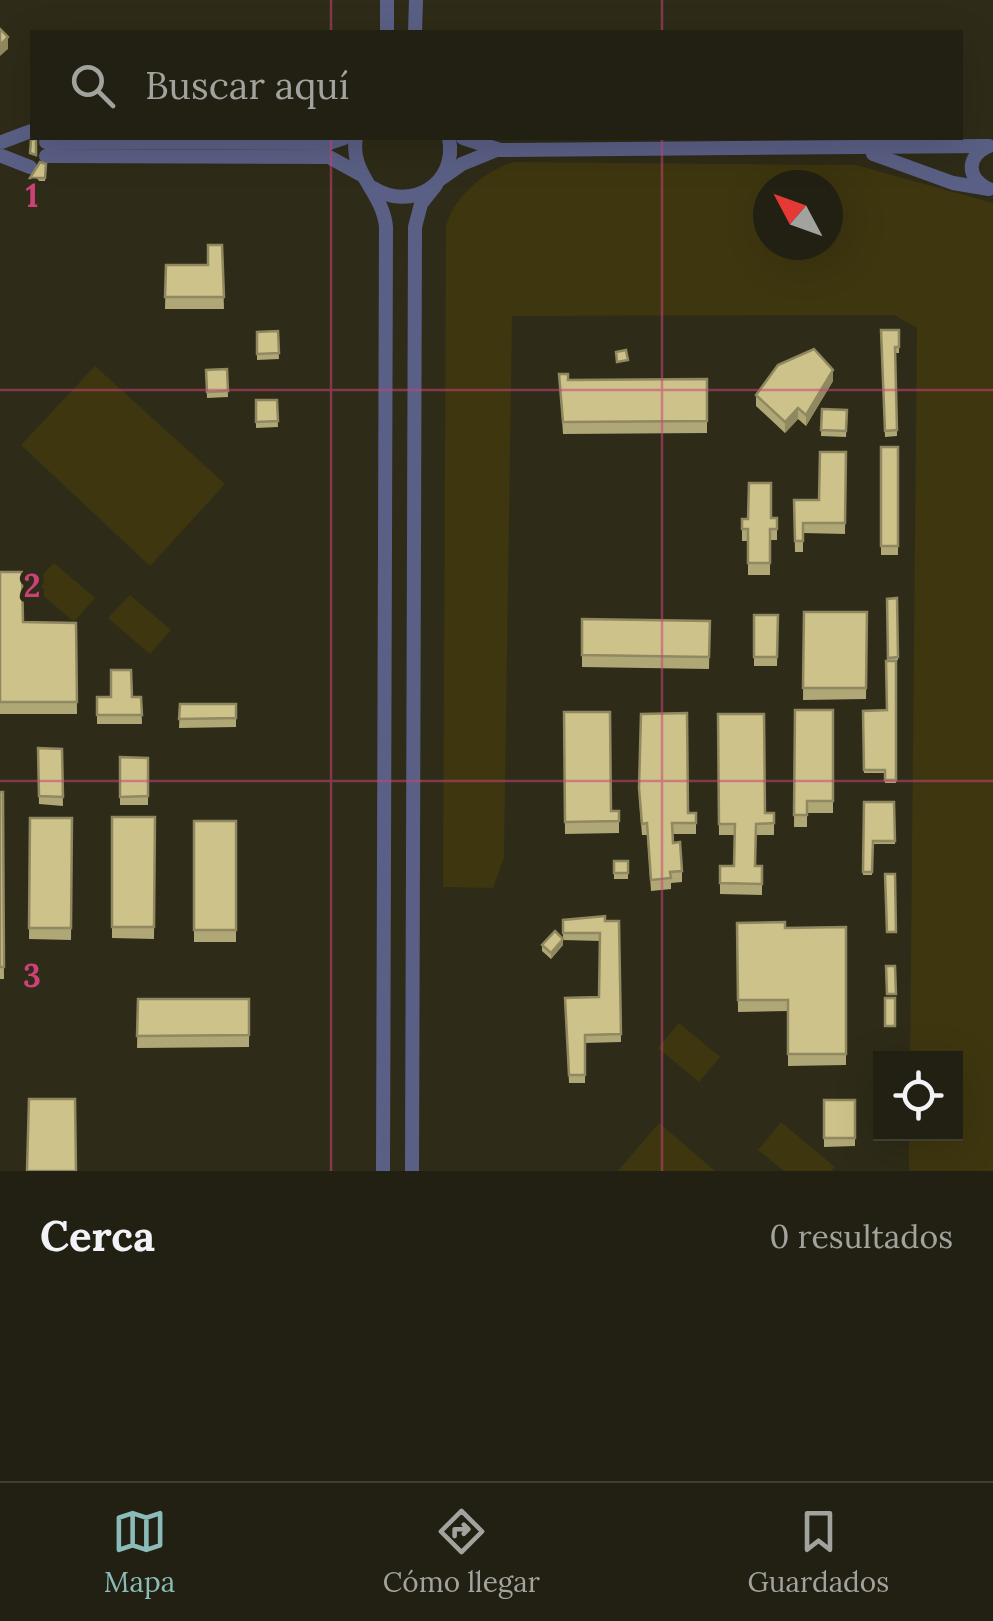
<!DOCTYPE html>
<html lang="es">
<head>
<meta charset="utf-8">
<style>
  :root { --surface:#222012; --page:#2a281b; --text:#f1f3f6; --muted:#a2a39f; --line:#3f3e32; --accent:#8bbbb9 }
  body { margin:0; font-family:Lora,serif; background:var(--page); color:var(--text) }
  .controls { position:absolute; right:30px; bottom:30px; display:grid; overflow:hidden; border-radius:0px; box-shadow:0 10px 40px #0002 }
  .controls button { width:90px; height:90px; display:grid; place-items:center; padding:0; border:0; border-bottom:2px solid var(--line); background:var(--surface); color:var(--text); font:50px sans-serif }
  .compass { position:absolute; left:753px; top:170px; width:90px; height:90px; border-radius:50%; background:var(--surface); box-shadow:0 10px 40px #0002; rotate:311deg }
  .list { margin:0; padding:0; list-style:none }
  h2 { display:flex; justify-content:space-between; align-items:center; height:130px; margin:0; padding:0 40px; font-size:42px }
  h2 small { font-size:32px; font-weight:400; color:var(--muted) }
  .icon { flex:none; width:55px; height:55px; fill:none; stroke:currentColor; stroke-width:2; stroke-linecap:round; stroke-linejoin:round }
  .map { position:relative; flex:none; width:993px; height:1171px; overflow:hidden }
  .search { position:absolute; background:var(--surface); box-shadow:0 10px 40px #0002; left:30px; right:30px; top:30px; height:110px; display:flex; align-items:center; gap:25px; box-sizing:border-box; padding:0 35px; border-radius:0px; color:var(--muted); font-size:38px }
  .sheet { height:310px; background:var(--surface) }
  nav { display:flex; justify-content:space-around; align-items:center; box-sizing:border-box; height:140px; border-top:2px solid var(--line); background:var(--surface); font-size:28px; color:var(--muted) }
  nav a { display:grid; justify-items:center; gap:5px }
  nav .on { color:var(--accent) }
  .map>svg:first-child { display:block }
  .green { fill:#3e360f; fill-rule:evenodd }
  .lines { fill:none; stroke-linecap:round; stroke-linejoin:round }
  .minor { stroke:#5a5f85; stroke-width:14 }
  .wall { fill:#b0a776 }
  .shaded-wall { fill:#908860 }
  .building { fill:#cdc289; stroke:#908860; stroke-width:2.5 }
  .grid { fill:none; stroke:#cb4376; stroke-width:2.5; stroke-opacity:0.55 }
  .grid-label { font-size:32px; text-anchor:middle; font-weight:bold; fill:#cb4376; stroke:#2e2b18; stroke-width:10; stroke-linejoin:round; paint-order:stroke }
</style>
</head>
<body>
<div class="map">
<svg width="993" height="1171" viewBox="0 0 993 1171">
  <rect width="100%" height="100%" fill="#2e2b18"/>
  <g class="green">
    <path d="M514,162L856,165L993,203V1171H909V1134H956V1058H910L917,328L894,315L512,316L504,858L493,888L443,887L446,227C452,198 485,170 514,162ZM768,185H828V245H768Z"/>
    <path d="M95,366L225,484L150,566L21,445Z"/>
    <path d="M54,563L95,598L74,622L32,586Z"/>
    <path d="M130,595L171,630L150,654L108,618Z"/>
    <path d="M679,1023L720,1057L699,1082L658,1048Z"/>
    <path d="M781,1122L835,1167L831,1171H784L758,1150Z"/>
    <path d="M659,1123L715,1171H618Z"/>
  </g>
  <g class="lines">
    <g class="minor">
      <path d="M387,32V0"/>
      <path d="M415,32L416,0"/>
      <path d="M356,138C349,173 383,192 386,227L383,1171"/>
      <path d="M463,138L500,150L989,146"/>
      <path d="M2,142L31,131"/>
      <path d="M46,142L329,143L344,138"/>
      <path d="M873,154L953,183L989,189"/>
      <path d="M2,156L30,167"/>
      <path d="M46,156L329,157L360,174"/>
      <path d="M442,178L462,164L494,151"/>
      <path d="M985,187C966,176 968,156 987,147"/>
      <path d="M373,188C411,212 458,184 449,138"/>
      <path d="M412,1171L415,227L421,204L436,185"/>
    </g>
  </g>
  <g class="wall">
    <path d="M46,164L45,181H30V178Z"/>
    <path d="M222,245L224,309H165L166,265H208Z"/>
    <path d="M881,330H899V353H895L897,436L885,437Z"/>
    <path d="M278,331L279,359L257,360V332Z"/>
    <path d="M227,369L228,397L207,398L206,370Z"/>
    <path d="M559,374L568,380L707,379V433L563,434Z"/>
    <path d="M833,381L806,426L798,419L785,433L756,406V395Z"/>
    <path d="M256,400H277L278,427L256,428Z"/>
    <path d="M822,409L847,410L846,437L821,436Z"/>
    <rect x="881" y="447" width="17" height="108"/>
    <path d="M846,452L845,534L803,533V552H795L794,500H819Z"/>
    <path d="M777,518V540H770V575H748V541H742V519Z"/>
    <path d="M0,572L23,622L76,623L77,714H0Z"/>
    <path d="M897,598L898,660L893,661H896V783H885V773H864L863,711L887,710V599Z"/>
    <path d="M804,612H867L866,699L803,700Z"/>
    <path d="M754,615H778L777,666H754Z"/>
    <path d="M582,619L710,621L709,669L582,667Z"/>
    <path d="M97,697H141L142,724H97Z"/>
    <path d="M180,704H236V727L179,728Z"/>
    <path d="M795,710H833V813H807V827H794Z"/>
    <path d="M564,712L611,811H619V833L565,834Z"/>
    <path d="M641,714L688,813H696V834H673V843L682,871V882L671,883V889L651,891L647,835H642L639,799Z"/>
    <path d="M718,714L765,813H774V835H756L755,866H762V895L720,894V866H734L735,835H719Z"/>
    <path d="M38,748L62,749L63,806L39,804Z"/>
    <path d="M120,757L148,758V805H120Z"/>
    <path d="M0,792H3L4,979H0Z"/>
    <path d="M864,802H894L895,844H873L872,875H863Z"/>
    <path d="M112,817H155L154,939L112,938Z"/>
    <path d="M30,818H72L71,940L29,939Z"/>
    <rect x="194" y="821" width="42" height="121"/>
    <rect x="614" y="861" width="14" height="18"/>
    <path d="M563,920L619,921L621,1042L585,1043V1083H569L565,998L599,997L600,941L563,940V945L551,959L542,951V945L563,938Z"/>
    <path d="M737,923L785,928L846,927V1065L788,1066V1011L738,1012Z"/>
    <path d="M138,999H249V1047L137,1048Z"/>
    <path d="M824,1100H855V1146L824,1147Z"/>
  </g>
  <g class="shaded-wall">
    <path d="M8,37V49L0,56V45Z"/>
    <path d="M833,370V381L806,426V415Z"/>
    <path d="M798,408V419L785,433V422Z"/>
    <path d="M563,939V945L551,959V953Z"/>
  </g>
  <g class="building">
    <path d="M0,29L8,37L0,45Z"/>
    <path d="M36,138V155L30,153L31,140Z"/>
    <path d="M40,162L46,164L45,178H30Z"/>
    <path d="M208,245H222L224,297H165L166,265H208Z"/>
    <path d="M881,330H899V347H895L897,430L885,431Z"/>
    <path d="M278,331L279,353L257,354V332Z"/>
    <path d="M814,349L833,370L806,415L798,408L785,422L756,395L778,365Z"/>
    <path d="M626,350L628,360L617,362L616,352Z"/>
    <path d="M227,369L228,391L207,392L206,370Z"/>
    <path d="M559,374H568V380L707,379V421L563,422Z"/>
    <path d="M256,400H277L278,421L256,422Z"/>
    <path d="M822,409L847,410L846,431L821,430Z"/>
    <rect x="881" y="447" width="17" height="99"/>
    <path d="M820,452H846L845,523H803V541H795L794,500H819Z"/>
    <path d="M749,483H771V518H777V529H770V563H748V529H742V519H748Z"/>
    <path d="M0,572H22L23,622L76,623L77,702H0Z"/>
    <path d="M897,598L898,657L888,658L887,599Z"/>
    <path d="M804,612H867L866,688H803Z"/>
    <path d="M754,615H778L777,657H754Z"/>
    <path d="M582,619L710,621L709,657L582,655Z"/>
    <path d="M886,661H896V780H885V770H864L863,711L887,710Z"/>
    <path d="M111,670H131L132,697H141L142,715H97V697H111Z"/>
    <path d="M180,704H236V718L179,719Z"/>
    <path d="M795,710H833V801H807V815H794Z"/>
    <path d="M564,712H610L611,811H619V821L565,822Z"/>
    <path d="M687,713L688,813H696V823H672L673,843L680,842L682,871L670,872L671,878L651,880L647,823L642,824L639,788L641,714Z"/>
    <path d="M718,714H764L765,813H774V823L756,824L755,866H762V884L720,883V866H734L735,824H719Z"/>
    <path d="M38,748L62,749L63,797L39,796Z"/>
    <path d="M120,757L148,758V796L120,797Z"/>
    <path d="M0,792H3L4,967H0Z"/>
    <path d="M864,802H894L895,841H873L872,872H863Z"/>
    <path d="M112,817H155L154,927H112Z"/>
    <path d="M30,818H72L71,928H29Z"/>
    <rect x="194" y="821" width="42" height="109"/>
    <rect x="614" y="861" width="14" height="12"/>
    <path d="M885,874H895L896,932H887Z"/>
    <path d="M605,916V921H619L621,1034L585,1035V1075H569L565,998L599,997L600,933H563V920Z"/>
    <path d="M785,922V928L846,927V1054H788V1000H738L737,923Z"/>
    <path d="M555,931L563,939L551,953L542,945Z"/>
    <path d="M886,966H895L896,994H887Z"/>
    <rect x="885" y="998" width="10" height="28"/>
    <path d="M138,999H249V1035L137,1036Z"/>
    <path d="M29,1099H75L76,1171H27Z"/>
    <rect x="824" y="1100" width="31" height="38"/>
  </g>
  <path class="grid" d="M331,0V32M662,0V32M331,138V1171M662,138V1171M0,390H993M0,781H993"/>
  <g class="grid-label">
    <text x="32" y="207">1</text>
    <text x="32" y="597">2</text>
    <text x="32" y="987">3</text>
  </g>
</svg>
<div class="controls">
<button><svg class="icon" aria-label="locate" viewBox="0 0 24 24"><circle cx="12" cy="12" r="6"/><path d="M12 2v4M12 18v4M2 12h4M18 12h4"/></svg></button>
</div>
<svg class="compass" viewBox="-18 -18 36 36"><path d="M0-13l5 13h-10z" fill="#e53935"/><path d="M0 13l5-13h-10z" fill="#a2a39f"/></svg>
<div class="search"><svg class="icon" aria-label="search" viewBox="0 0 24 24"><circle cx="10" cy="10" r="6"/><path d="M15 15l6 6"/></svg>Buscar aquí</div>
</div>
<section class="sheet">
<h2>Cerca<small>0 resultados</small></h2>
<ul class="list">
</ul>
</section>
<nav>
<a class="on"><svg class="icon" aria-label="map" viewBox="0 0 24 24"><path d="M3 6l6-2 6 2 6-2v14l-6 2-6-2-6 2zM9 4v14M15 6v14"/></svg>Mapa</a>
<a><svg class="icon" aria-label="directions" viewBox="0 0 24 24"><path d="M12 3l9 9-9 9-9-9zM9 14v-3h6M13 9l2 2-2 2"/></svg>Cómo llegar</a>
<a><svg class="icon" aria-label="saved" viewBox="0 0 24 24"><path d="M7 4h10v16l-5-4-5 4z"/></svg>Guardados</a>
</nav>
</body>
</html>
